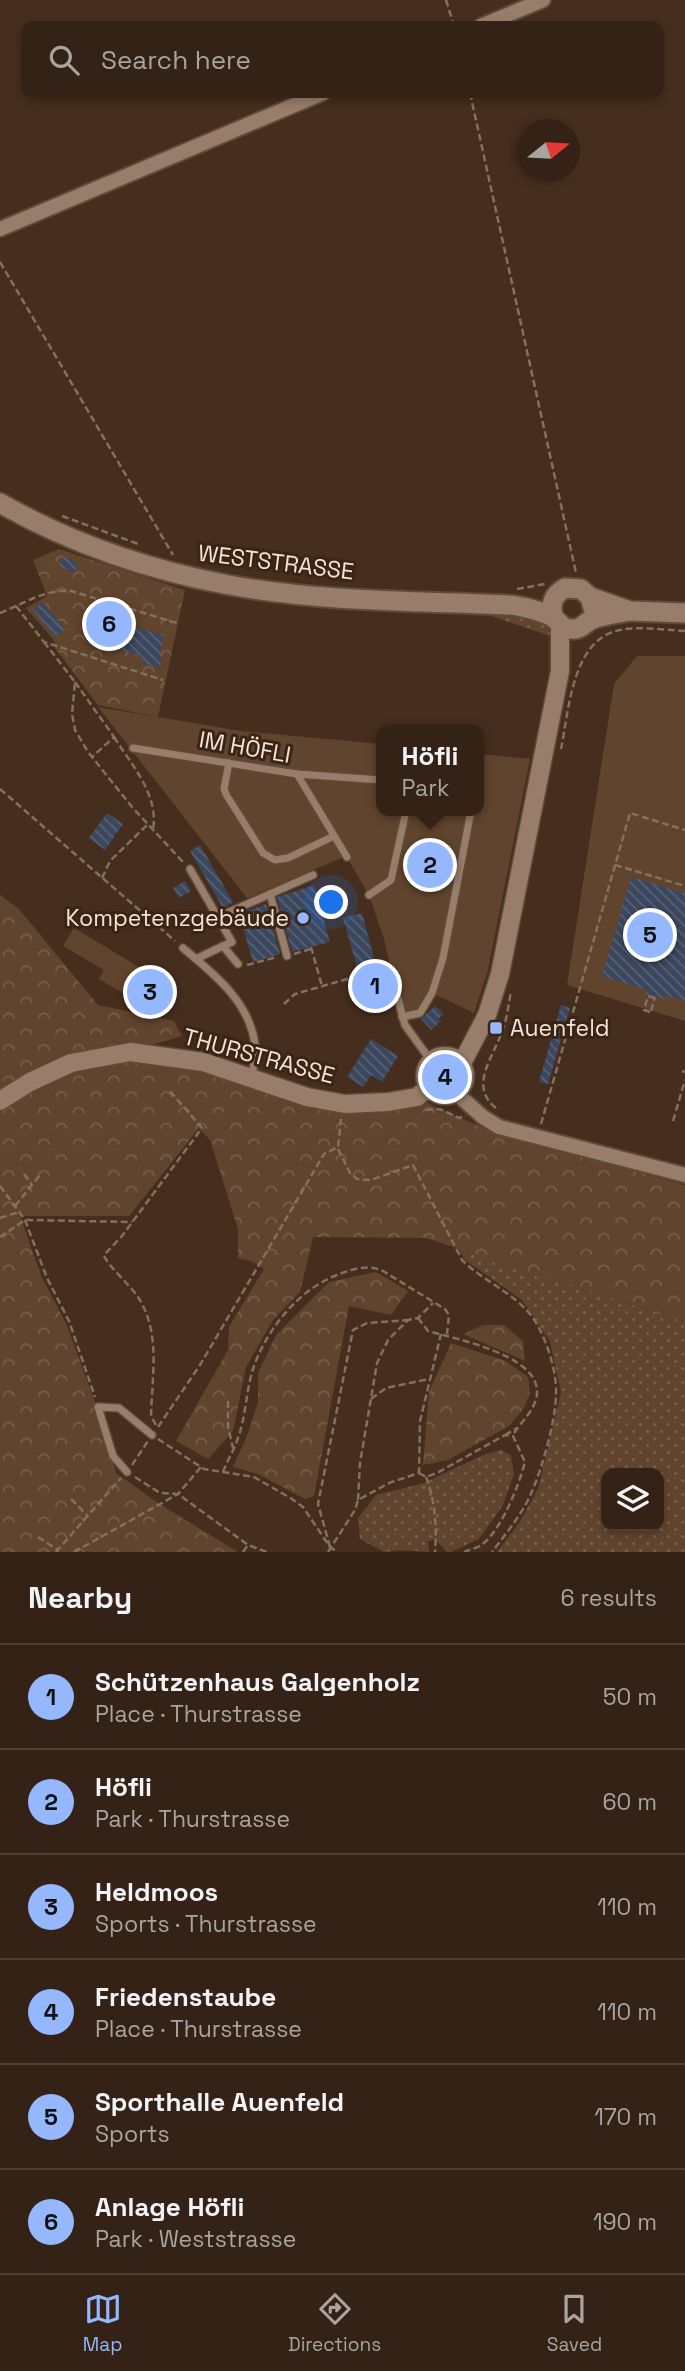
<!DOCTYPE html>
<html lang="en">
<head>
<meta charset="utf-8">
<style>
  :root { --surface:#342216; --page:#3f2f23; --text:#f1f3f6; --muted:#a9a4a1; --line:#4e3f35; --accent:#94b7fd }
  body { margin:0; font-family:"Space Grotesk",sans-serif; background:var(--page); color:var(--text) }
  .controls { position:absolute; right:21px; bottom:21px; display:grid; overflow:hidden; border-radius:14px; box-shadow:0 4px 10px #0003 }
  .controls button { width:63px; height:63px; display:grid; place-items:center; padding:0; border:0; border-bottom:2px solid var(--line); background:var(--surface); color:var(--text); font:35px sans-serif }
  .compass { position:absolute; left:517px; top:119px; width:63px; height:63px; border-radius:50%; background:var(--surface); box-shadow:0 4px 10px #0003; rotate:72deg }
  .you { position:absolute; left:332px; top:903px; width:24px; height:24px; margin:-18px; border:5px solid #fff; border-radius:50%; background:#1a73e8; box-shadow:0 0 0 10px #1a73e833 }
  .badge { display:grid; place-items:center; width:46px; height:46px; border-radius:50%; background:var(--accent); color:#111; font-size:23px; font-weight:700 }
  .pin { position:absolute; translate:-50% -50%; border:4px solid #fff; box-shadow:0 2px 7px #0006 }
  .popup { position:absolute; left:376px; top:725px; width:108px; height:91px; box-sizing:border-box; display:grid; place-content:center; border-radius:14px; background:var(--surface); filter:drop-shadow(0 2px 5px #0005); font-size:23px; white-space:nowrap; color:var(--muted) }
  .popup b { font-size:26px; color:var(--text) }
  .popup::after { content:''; position:absolute; left:50%; top:100%; margin-left:-14px; border:14px solid transparent; border-top-color:var(--surface) }
  .list { margin:0; padding:0; list-style:none }
  h2 { display:flex; justify-content:space-between; align-items:center; height:91px; margin:0; padding:0 28px; font-size:30px }
  h2 small { font-size:23px; font-weight:400; color:var(--muted) }
  .list li { display:grid; grid-template-columns:46px 1fr auto; gap:21px; align-items:center; box-sizing:border-box; height:105px; padding:0 28px; border-top:2px solid var(--line) }
  .list b { display:block; font-size:26px; white-space:nowrap }
  .list p { margin:0; font-size:23px; white-space:nowrap; color:var(--muted) }
  .list em { font-size:23px; font-style:normal; color:var(--muted) }
  .icon { flex:none; width:38px; height:38px; fill:none; stroke:currentColor; stroke-width:2; stroke-linecap:round; stroke-linejoin:round }
  .map { position:relative; flex:none; width:685px; height:1552px; overflow:hidden }
  .search { position:absolute; background:var(--surface); box-shadow:0 4px 10px #0003; left:21px; right:21px; top:21px; height:77px; display:flex; align-items:center; gap:18px; box-sizing:border-box; padding:0 24px; border-radius:14px; color:var(--muted); font-size:26px }
  .sheet { height:721px; background:var(--surface) }
  nav { display:flex; justify-content:space-around; align-items:center; box-sizing:border-box; height:98px; border-top:2px solid var(--line); background:var(--surface); font-size:19px; color:var(--muted) }
  nav a { display:grid; justify-items:center; gap:4px }
  nav .on { color:var(--accent) }
  .map>svg:first-child { display:block }
  .grass { fill:url(#grass-dots); fill-rule:evenodd }
  .forest { fill:url(#forest-crowns) }
  .garden { fill:#61442d }
  .building { fill:url(#building-back-hatch) }
  .lines { fill:none; stroke-linecap:round; stroke-linejoin:round }
  .service-casing { stroke:#5f4b3c; stroke-width:10 }
  .minor-casing { stroke:#5f4b3c; stroke-width:18 }
  .tertiary-casing { stroke:#5f4b3c; stroke-width:21 }
  .secondary-casing { stroke:#5f4b3c; stroke-width:23 }
  .path { stroke:#847061; stroke-width:2.5; stroke-dasharray:7 3.5; stroke-linecap:butt }
  .service { stroke:#987d6a; stroke-width:7 }
  .minor { stroke:#987d6a; stroke-width:14 }
  .tertiary { stroke:#987d6a; stroke-width:18 }
  .secondary { stroke:#987d6a; stroke-width:19 }
  .poi-dot { fill:#94b7fd; stroke:#3a2413; stroke-width:2.5 }
  .labels { text-anchor:middle; dominant-baseline:central; stroke-width:6; stroke-linejoin:round; paint-order:stroke }
  .street-label { font-size:23px; fill:#f2e3d8; stroke:#3a2413 }
  .poi-label { font-size:23px; fill:#f2e3d8; stroke:#3a2413; text-anchor:end }
</style>
</head>
<body>
<div class="map">
<svg width="685" height="1552" viewBox="0 0 685 1552">
  <defs>
    <pattern id="grass-dots" width="8" height="8" patternUnits="userSpaceOnUse" patternTransform="scale(1.75)"><rect width="8" height="8" fill="#61442d"/><path d="M2 2h.1M6 6h.1" fill="none" stroke="#785f4b" stroke-width="1.8" stroke-linecap="round"/></pattern>
    <pattern id="forest-crowns" width="20" height="18" patternUnits="userSpaceOnUse" patternTransform="scale(1.75)"><rect width="20" height="18" fill="#61442d"/><path d="M2 6a3 3 0 1 1 6 0M12 15a3 3 0 1 1 6 0" fill="none" stroke="#785f4b"/></pattern>
    <pattern id="building-back-hatch" width="6" height="6" patternUnits="userSpaceOnUse" patternTransform="scale(1.75)"><rect width="6" height="6" fill="#3b475f"/><path d="M-1 5l2 2M0 0l6 6M5-1l2 2" fill="none" stroke="#586175"/></pattern>
  </defs>
  <rect width="100%" height="100%" fill="#452e1d"/>
  <g class="grass">
    <path d="M479,612L532,617L546,623L553,637Z"/>
    <path d="M458,1248L685,1322V1552H497L519,1523L538,1489L561,1393L550,1342L522,1300L465,1260ZM606,1473H659V1526H606Z"/>
    <path d="M501,1450L511,1455L514,1474L503,1505L479,1539L451,1552H447L435,1539L428,1542L429,1552L401,1550L384,1552L360,1539L358,1518L376,1495L424,1483L483,1455Z"/>
  </g>
  <g class="forest">
    <path d="M59,549L185,590L158,717L98,705L55,648L54,640L26,608L47,596L33,560Z"/>
    <path d="M0,895L18,908L98,1005L174,1021L182,1036L132,1051L307,1097H417L440,1109L495,1133L685,1185V1322L426,1238L313,1237L300,1292L273,1320L246,1367L233,1431L208,1459L176,1441L228,1350L229,1327L264,1269L253,1262L238,1258V1229L210,1140L199,1128L129,1216H20L42,1278L66,1323L94,1399L116,1473L158,1503L238,1552H0Z"/>
    <path d="M376,1272L408,1291L391,1315L349,1306L314,1496L305,1499L258,1474L233,1467L247,1436L258,1402V1373L276,1335L329,1282Z"/>
    <path d="M483,1325H504L523,1341L525,1361L463,1334Z"/>
    <path d="M451,1343L506,1361L528,1377L530,1392L524,1408L509,1426L448,1460L423,1465L429,1392Z"/>
  </g>
  <g class="garden">
    <path d="M637,656H685V1021L567,985L614,684Z"/>
    <path d="M98,707L241,731L381,744V811H479V754L530,759L488,970L474,1013L432,993L420,1013L402,1017L384,939L369,895L346,856L247,898Z"/>
    <path d="M74,928L154,976L138,1002L99,979L104,970L63,946Z"/>
  </g>
  <g class="building">
    <path d="M63,556L78,563L74,573L59,566Z"/>
    <path d="M43,602L65,629L55,637L33,610Z"/>
    <path d="M118,617L137,623L135,628L164,635L159,656L162,657L160,667L141,663L142,656L101,644L104,635L112,638Z"/>
    <path d="M107,813L123,824L105,850L89,838Z"/>
    <path d="M200,845L233,902L223,908L190,851Z"/>
    <path d="M631,877L685,893V1001L665,995L664,999L646,994L647,990L602,976Z"/>
    <path d="M185,881L191,891L179,898L173,888Z"/>
    <path d="M314,885L330,942L292,952L277,897Z"/>
    <path d="M266,904L280,954L253,962L239,914Z"/>
    <path d="M362,913L376,966L358,971L343,918Z"/>
    <path d="M154,976L163,981L147,1008L138,1002Z"/>
    <path d="M561,1005L570,1008L548,1084L539,1082Z"/>
    <path d="M435,1006L444,1014L438,1019L441,1021L431,1030L421,1019Z"/>
    <path d="M371,1039L398,1056L382,1082L371,1075L363,1087L347,1077Z"/>
  </g>
  <g class="lines">
    <g class="service-casing">
      <g id="service">
        <path d="M133,748L297,774L347,857"/>
        <path d="M229,763L224,789L227,796L263,853L275,860L288,858L334,836"/>
        <path d="M297,774L381,780"/>
        <path d="M190,869L232,942L223,946"/>
        <path d="M270,894L287,956"/>
        <path d="M369,895L391,880L406,811"/>
        <path d="M218,917L313,875"/>
        <path d="M183,948C214,974 250,1002 255,1045C256,1055 253,1067 252,1078"/>
        <path d="M196,959L223,946L238,964"/>
        <path d="M397,995L405,1025L431,1061"/>
        <path d="M402,1017L420,1013L432,993L443,958L471,811"/>
        <path d="M127,1472L113,1456L98,1407L119,1408L152,1435"/>
      </g>
    </g>
    <g class="minor-casing">
      <g id="minor">
        <path d="M481,26L543,0"/>
        <path d="M0,229L323,93"/>
        <path d="M456,1093L483,1117L499,1127L685,1175"/>
      </g>
    </g>
    <g class="tertiary-casing">
      <g id="tertiary">
        <circle cx="445" cy="1076" r="20"/>
        <path d="M461,1065L487,1015L500,974L560,671V625"/>
        <path d="M0,1101L30,1082L71,1063L130,1052L203,1062L307,1097L345,1104L388,1102L417,1097L428,1088"/>
      </g>
    </g>
    <g class="secondary-casing">
      <g id="secondary">
        <path d="M0,503C70,543 149,570 229,585C320,602 416,601 508,605C518,605 546,612 554,618C560,623 562,629 571,629C580,630 583,625 589,621C597,616 620,613 630,611"/>
        <path d="M590,597L630,611L685,613"/>
        <path d="M554,618C549,605 553,595 565,588L581,589L590,597L593,608"/>
      </g>
    </g>
    <g class="path">
      <path d="M446,0L454,26"/>
      <path d="M470,93L576,573"/>
      <path d="M0,262L173,555"/>
      <path d="M62,516L141,545"/>
      <path d="M517,589L545,584"/>
      <path d="M16,606L44,642L163,680"/>
      <path d="M0,613C23,604 45,589 71,591L177,623"/>
      <path d="M44,642L75,682L72,714L75,730L88,752L132,807L183,862"/>
      <path d="M75,682L114,737L92,757"/>
      <path d="M114,737C132,766 159,794 153,830"/>
      <path d="M561,749C569,710 572,639 620,630C640,626 664,630 685,631"/>
      <path d="M0,789L175,941"/>
      <path d="M615,865L685,886"/>
      <path d="M102,878L110,861L148,824"/>
      <path d="M311,947L322,986"/>
      <path d="M294,954L311,949"/>
      <path d="M247,965L277,957"/>
      <path d="M375,971L391,968"/>
      <path d="M376,971L382,996"/>
      <path d="M284,1004L295,994L368,973"/>
      <path d="M651,1011L655,997"/>
      <path d="M650,1012L644,1010L648,996L655,998"/>
      <path d="M682,1071L685,1072"/>
      <path d="M496,1108C469,1087 492,1059 501,1034C507,1021 508,1006 511,992"/>
      <path d="M426,1110L440,1109L459,1118L466,1116"/>
      <path d="M673,1121L685,1080"/>
      <path d="M541,1124L630,813L685,830"/>
      <path d="M338,1149L350,1173L357,1179L371,1180L413,1165L462,1260C484,1282 515,1293 533,1318C546,1337 557,1371 556,1394C556,1419 543,1465 533,1489C524,1512 507,1532 492,1552"/>
      <path d="M24,1174L32,1185"/>
      <path d="M0,1186L25,1220L47,1278L69,1321L95,1397"/>
      <path d="M15,1206L40,1175"/>
      <path d="M0,1218L19,1212"/>
      <path d="M0,1237L25,1220L132,1222"/>
      <path d="M418,1318L428,1331C456,1339 538,1355 537,1392C537,1409 521,1421 513,1435"/>
      <path d="M371,1399L386,1388L429,1379"/>
      <path d="M228,1401V1427L233,1448"/>
      <path d="M156,1425L151,1416C152,1376 161,1332 138,1297C131,1286 105,1263 104,1255L122,1236L202,1128L169,1090"/>
      <path d="M158,1427L200,1365L324,1154L338,1147L341,1119"/>
      <path d="M505,1435L517,1428"/>
      <path d="M158,1439L204,1469L254,1477L292,1499L303,1507L330,1547L337,1552"/>
      <path d="M132,1465L148,1441"/>
      <path d="M223,1472C227,1461 234,1450 238,1438C246,1416 246,1391 253,1369C266,1330 298,1290 337,1275C352,1269 368,1264 383,1271L445,1309L449,1315L447,1334"/>
      <path d="M419,1473L426,1477L437,1473L505,1435L513,1436L525,1462C519,1485 501,1532 480,1546C476,1548 469,1550 464,1552"/>
      <path d="M135,1477L160,1493L178,1494L248,1545L267,1552"/>
      <path d="M426,1477C435,1500 437,1527 435,1552"/>
      <path d="M71,1499L87,1515"/>
      <path d="M358,1500L360,1463L377,1363L388,1340L408,1320L418,1318L433,1303"/>
      <path d="M38,1537L58,1550"/>
      <path d="M330,1547L318,1504L353,1330L367,1323L408,1320"/>
      <path d="M56,1552L121,1478"/>
      <path d="M74,1552L178,1494L201,1467"/>
      <path d="M243,1552L248,1545"/>
      <path d="M328,1552L355,1510L358,1500L389,1483L419,1473L420,1421L441,1334"/>
    </g>
    <use href="#service" class="service"/>
    <use href="#minor" class="minor"/>
    <use href="#tertiary" class="tertiary"/>
    <use href="#secondary" class="secondary"/>
  </g>
  <g class="poi-dot">
    <circle cx="303" cy="918" r="7"/>
    <rect x="489" y="1021" width="14" height="14" rx="3.5"/>
  </g>
  <g class="labels">
    <g class="street-label">
      <text transform="translate(276 562) rotate(7)">WESTSTRASSE</text>
      <text transform="translate(245 747) rotate(10)">IM HÖFLI</text>
      <text transform="translate(259 1056) rotate(15)">THURSTRASSE</text>
    </g>
    <g class="poi-label">
      <text x="289" y="918">Kompetenzgebäude</text>
      <text x="510" y="1028" text-anchor="start">Auenfeld</text>
    </g>
  </g>
</svg>
<div class="controls">
<button><svg class="icon" aria-label="layers" viewBox="0 0 24 24"><path d="M12 4l9 5-9 5-9-5zM3 14l9 5 9-5"/></svg></button>
</div>
<svg class="compass" viewBox="-18 -18 36 36"><path d="M0-13l5 13h-10z" fill="#e53935"/><path d="M0 13l5-13h-10z" fill="#a9a4a1"/></svg>
<div class="you"></div>
<div class="pin badge" style="left:375px;top:986px">1</div>
<div class="pin badge" style="left:430px;top:865px">2</div>
<div class="popup"><b>Höfli</b>Park</div>
<div class="pin badge" style="left:150px;top:992px">3</div>
<div class="pin badge" style="left:445px;top:1077px">4</div>
<div class="pin badge" style="left:650px;top:935px">5</div>
<div class="pin badge" style="left:109px;top:624px">6</div>
<div class="search"><svg class="icon" aria-label="search" viewBox="0 0 24 24"><circle cx="10" cy="10" r="6"/><path d="M15 15l6 6"/></svg>Search here</div>
</div>
<section class="sheet">
<h2>Nearby<small>6 results</small></h2>
<ul class="list">
<li><span class="badge">1</span><div><b>Schützenhaus Galgenholz</b><p>Place · Thurstrasse</p></div><em>50 m</em></li>
<li><span class="badge">2</span><div><b>Höfli</b><p>Park · Thurstrasse</p></div><em>60 m</em></li>
<li><span class="badge">3</span><div><b>Heldmoos</b><p>Sports · Thurstrasse</p></div><em>110 m</em></li>
<li><span class="badge">4</span><div><b>Friedenstaube</b><p>Place · Thurstrasse</p></div><em>110 m</em></li>
<li><span class="badge">5</span><div><b>Sporthalle Auenfeld</b><p>Sports</p></div><em>170 m</em></li>
<li><span class="badge">6</span><div><b>Anlage Höfli</b><p>Park · Weststrasse</p></div><em>190 m</em></li>
</ul>
</section>
<nav>
<a class="on"><svg class="icon" aria-label="map" viewBox="0 0 24 24"><path d="M3 6l6-2 6 2 6-2v14l-6 2-6-2-6 2zM9 4v14M15 6v14"/></svg>Map</a>
<a><svg class="icon" aria-label="directions" viewBox="0 0 24 24"><path d="M12 3l9 9-9 9-9-9zM9 14v-3h6M13 9l2 2-2 2"/></svg>Directions</a>
<a><svg class="icon" aria-label="saved" viewBox="0 0 24 24"><path d="M7 4h10v16l-5-4-5 4z"/></svg>Saved</a>
</nav>
</body>
</html>
